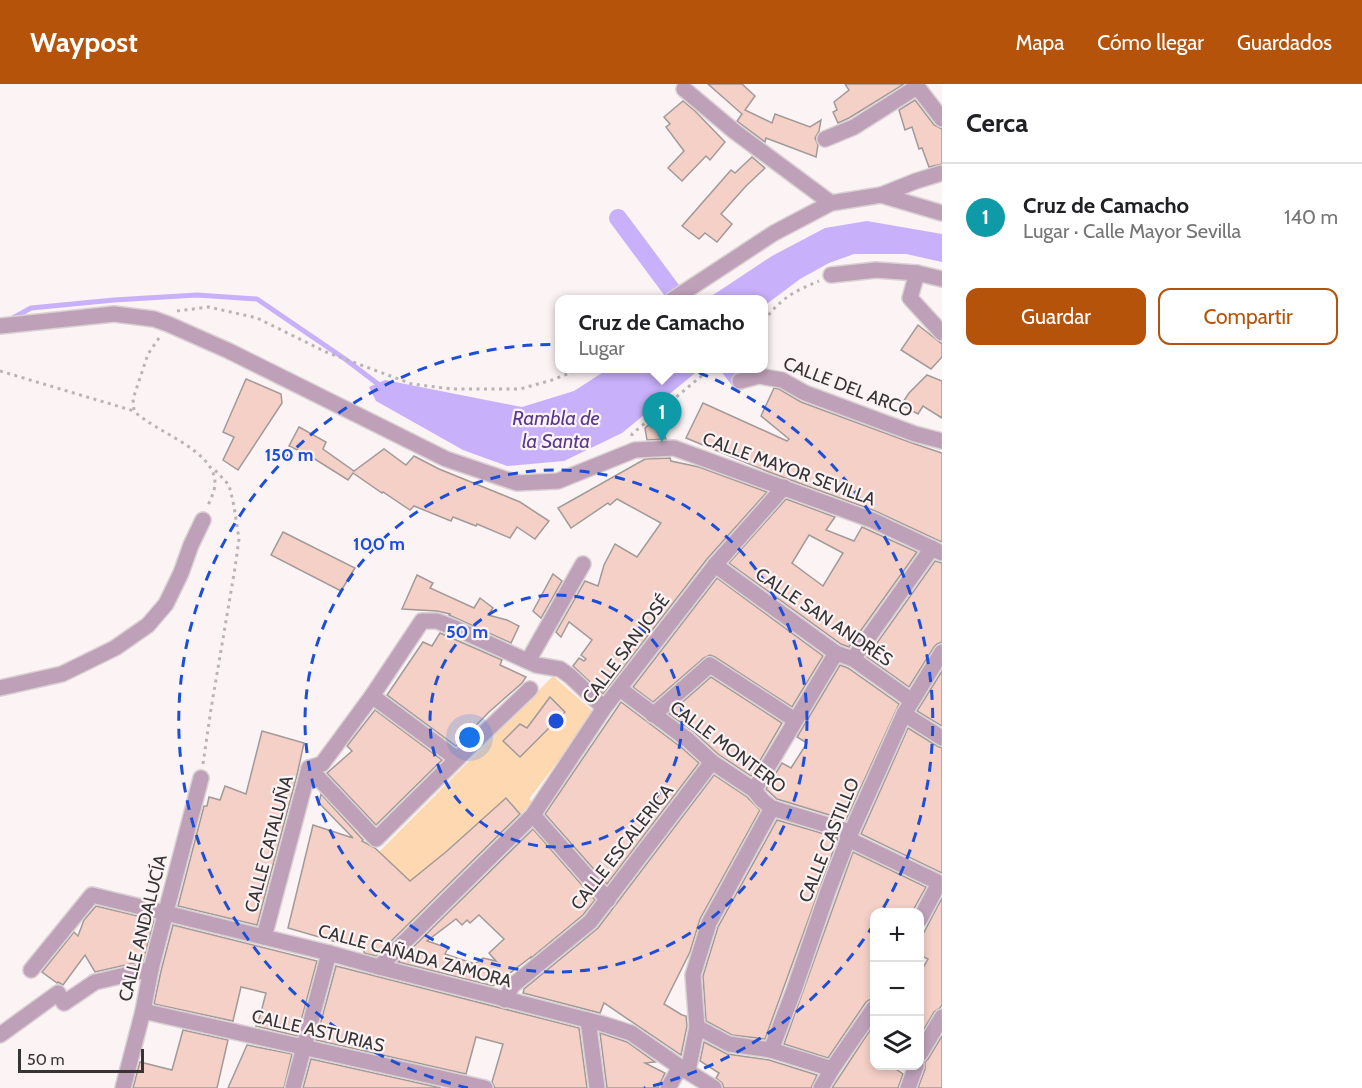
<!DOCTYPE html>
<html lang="es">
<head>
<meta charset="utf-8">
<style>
  :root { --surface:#fff; --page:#f2f2f2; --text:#202124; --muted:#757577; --line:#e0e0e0; --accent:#b45309 }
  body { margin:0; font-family:Cabin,sans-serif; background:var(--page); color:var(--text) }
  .controls { position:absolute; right:18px; bottom:18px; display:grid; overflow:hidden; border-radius:12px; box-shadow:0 3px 9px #0003 }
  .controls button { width:54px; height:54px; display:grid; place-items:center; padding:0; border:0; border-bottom:2px solid var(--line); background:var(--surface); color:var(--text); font:30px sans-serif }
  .scale { position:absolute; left:18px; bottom:15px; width:126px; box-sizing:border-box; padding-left:6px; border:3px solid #373435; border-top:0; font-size:16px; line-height:21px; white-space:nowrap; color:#373435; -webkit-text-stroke:4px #fcf3f5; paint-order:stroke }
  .you { position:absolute; left:470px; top:654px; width:21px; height:21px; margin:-15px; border:4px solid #fff; border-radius:50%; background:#1a73e8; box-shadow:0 0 0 9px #1a73e833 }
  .badge { display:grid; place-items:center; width:39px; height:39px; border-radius:50%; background:var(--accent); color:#fff; font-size:20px; font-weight:700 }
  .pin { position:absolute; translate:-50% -50px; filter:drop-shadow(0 2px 3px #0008) }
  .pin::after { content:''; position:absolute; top:32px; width:21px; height:18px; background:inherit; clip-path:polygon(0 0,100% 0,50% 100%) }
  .popup { position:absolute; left:555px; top:211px; width:213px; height:78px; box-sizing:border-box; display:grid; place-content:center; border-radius:12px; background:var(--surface); filter:drop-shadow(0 2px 4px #0005); font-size:20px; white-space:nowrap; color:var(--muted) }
  .popup b { font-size:22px; color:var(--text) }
  .popup::after { content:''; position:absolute; left:50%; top:100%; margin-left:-12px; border:12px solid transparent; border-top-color:var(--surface) }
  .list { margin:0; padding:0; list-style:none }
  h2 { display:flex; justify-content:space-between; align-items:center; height:78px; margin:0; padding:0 24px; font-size:26px }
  h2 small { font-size:20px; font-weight:400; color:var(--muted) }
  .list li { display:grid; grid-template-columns:39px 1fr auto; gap:18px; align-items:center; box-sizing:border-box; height:108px; padding:0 24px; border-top:2px solid var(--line) }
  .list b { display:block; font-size:22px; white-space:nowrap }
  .list p { margin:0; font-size:20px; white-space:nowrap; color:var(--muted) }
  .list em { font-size:20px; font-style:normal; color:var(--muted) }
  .actions { display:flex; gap:12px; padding:18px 24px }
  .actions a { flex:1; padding:14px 0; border:2px solid var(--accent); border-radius:12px; text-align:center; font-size:21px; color:var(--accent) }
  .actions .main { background:var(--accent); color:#fff }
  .icon { flex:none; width:33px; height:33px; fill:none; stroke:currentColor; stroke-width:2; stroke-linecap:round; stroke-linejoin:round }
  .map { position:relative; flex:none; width:942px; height:1004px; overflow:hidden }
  header { display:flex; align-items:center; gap:36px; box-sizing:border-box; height:84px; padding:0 30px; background:var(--accent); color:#fff }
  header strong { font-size:28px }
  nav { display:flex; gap:33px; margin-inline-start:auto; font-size:21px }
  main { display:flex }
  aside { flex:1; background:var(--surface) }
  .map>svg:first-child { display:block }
  .green { fill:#fed8b1 }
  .water { fill:#c9b0fb }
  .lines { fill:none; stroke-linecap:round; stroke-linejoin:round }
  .stream { stroke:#c9b0fb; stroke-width:5 }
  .canal { stroke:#c9b0fb; stroke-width:18 }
  .building { fill:#f4d0c7; stroke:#a29a98; stroke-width:1.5; fill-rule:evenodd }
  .minor-casing { stroke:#d9d1d2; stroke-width:18 }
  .path { stroke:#bbb4b6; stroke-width:3; stroke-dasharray:3 4.5; stroke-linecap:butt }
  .minor { stroke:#bea1b9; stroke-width:15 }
  .ring { fill:none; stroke:#1d4ed8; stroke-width:3; stroke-dasharray:10 8 }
  .labels { text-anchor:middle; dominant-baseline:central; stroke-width:4.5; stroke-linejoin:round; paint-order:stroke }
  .street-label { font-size:18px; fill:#373435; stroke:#fcf3f5 }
  .water-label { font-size:20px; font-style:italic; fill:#5b388e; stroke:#fcf3f5 }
  .centre { fill:#1d4ed8; stroke:#fcf3f5; stroke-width:3 }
  .ring-label { font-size:18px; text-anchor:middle; font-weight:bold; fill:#1d4ed8; stroke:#fcf3f5; stroke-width:4.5; stroke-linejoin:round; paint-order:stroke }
</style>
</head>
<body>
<header>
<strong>Waypost</strong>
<nav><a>Mapa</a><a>Cómo llegar</a><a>Guardados</a></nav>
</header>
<main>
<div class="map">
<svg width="942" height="1004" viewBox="0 0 942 1004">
  <rect width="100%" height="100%" fill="#fcf3f5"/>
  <path class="green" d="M553,592L595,629L529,715L532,718L521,730L506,715L447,767L410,797L379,768Z"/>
  <g class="water">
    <path d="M867,137L942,150V178L906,170H854L829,179L800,195L764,222V216L707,215L772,172L825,144Z"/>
    <path d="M608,285H700L622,349L564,377L507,382L463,366L376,317L369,303L385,296L522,323L574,307Z"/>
  </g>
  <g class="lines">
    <path class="stream" d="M9,236L31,224L114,216L197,211L257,215L345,275L382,303"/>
    <g class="canal">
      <path d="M618,134L679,216"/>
      <path d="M730,284L740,297"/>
    </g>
  </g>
  <g class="building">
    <path d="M708,0H742L755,12L745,26L772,39L775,30L810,43L821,36L819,47L815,54L818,61L816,73L766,54L765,58L737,37L742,30Z"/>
    <path d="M845,0H904L849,34L838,39L833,28L837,26L834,18L849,6Z"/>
    <path d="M915,16L934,41L942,45V80L929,83L922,64L919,65L912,43L905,46L899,26Z"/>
    <path d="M683,17L695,27L725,58L710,76L706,72L682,97L668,84L684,67L666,43L670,40L664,33Z"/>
    <path d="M752,73L765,84L746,102L721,130L732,140L717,158L705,149L699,155L682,142L731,86L735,89Z"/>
    <path d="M918,241L942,260V273L931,285L901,266Z"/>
    <path d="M927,291L942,297V334L923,322L918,330L901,321L909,309Z"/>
    <path d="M246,295L281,310L282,319L238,386L223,376L234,353L223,348Z"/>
    <path d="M774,304L779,305L801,318L912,359L942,369V458L875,427L769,388L686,354L703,319L787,357L789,355L761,332Z"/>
    <path d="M657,334L666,355L647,356L645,344Z"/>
    <path d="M299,343L326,358L323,365L354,387L384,365L406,381L414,372L439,385L520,418L549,437L535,455L517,443L510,454L477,440L476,442L453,433L451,437L414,422L410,426L383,408L382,409L353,389L348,396L310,372L289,362Z"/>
    <path d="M670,374L671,377L699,383L767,408L707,475L603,610L573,582L579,574L584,577L586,575L581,571L592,556L569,538L561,553L556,548L585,497L598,502L604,481L615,460L637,473L661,439L617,415L610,421L608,419L571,444L558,424L645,375Z"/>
    <path d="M786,415L835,433L826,446L854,457L862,443L917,468L849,563L841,560L729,479ZM809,451L843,469L823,502L792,479Z"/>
    <path d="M283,448L355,484L341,507L271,471Z"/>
    <path d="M935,477L942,479V558L937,560L934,563L909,603L867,573Z"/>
    <path d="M553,490L562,497L541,534L533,527Z"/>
    <path d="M417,491L433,499L430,504L474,524L480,514L493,524L488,531L507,536L519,542L511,559L449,531L450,530L437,527L402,525Z"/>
    <path d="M717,494L823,572L792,623L715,573L710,571L704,574L653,618L633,603Z"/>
    <path d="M440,549L502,576L500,581L526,593L522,599L489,628L456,662L387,611L423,558L432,562Z"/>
    <path d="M840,581L848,584L899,620L846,736L777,715L766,705L782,679L791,684L807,659L797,653Z"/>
    <path d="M942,587V642L917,627Z"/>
    <path d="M711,593L782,639L751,692L718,670L694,648L669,630Z"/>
    <path d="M550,613L565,628L520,673L503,657L520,640L527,644Z"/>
    <path d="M621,618L682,664L699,679L607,800L545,730Z"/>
    <path d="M375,626L442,676L376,741L327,689L352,667L347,662Z"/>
    <path d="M908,644L937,662L942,664V789L861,750Z"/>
    <path d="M262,647L304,659L297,691L257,841L178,822L204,722H207L209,713L220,716L225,702L246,710Z"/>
    <path d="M714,691L747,713L760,726L700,835L690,868L664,920L682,931L686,932L687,942L681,971L604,919L600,929L523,909L524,905L598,844Z"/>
    <path d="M321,710L363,756L362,757L375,764L410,797L447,767L506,714L520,730L376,872L364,869V866L288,844L313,741L353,754L319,719Z"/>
    <path d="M777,736L838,754L765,955L732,951L706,937L703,892L718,843Z"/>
    <path d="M533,745L595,816L583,831L531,874V873L493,902L398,878ZM479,831L504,855L489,869L496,877L483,874L475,880L445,870L448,864L427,857L456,835L462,841L467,836L470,839Z"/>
    <path d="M853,768L926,803L912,828H874V914L869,916L866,918L828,974L784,960Z"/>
    <path d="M942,814V921L940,924L934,928L920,952V889L928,875L920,871V856Z"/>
    <path d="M96,822L154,836L143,877L95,888L85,871L63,901L58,898L57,899L42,888L74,848L78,852L84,836Z"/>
    <path d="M173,841L317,877L297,952L256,942L260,932L266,909L241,903L233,937L154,920L161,887Z"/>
    <path d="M336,882L579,944L587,1004H495L492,998L503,960L476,953L466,990L316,956Z"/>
    <path d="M874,940V981H890L903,990L898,1004H832Z"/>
    <path d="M183,946L228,956L217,1004H133L140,978L172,986Z"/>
    <path d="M600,949L627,958L655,978L645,979L665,989L658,1004H607Z"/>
    <path d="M942,952V1004H918L925,985V978L928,975Z"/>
    <path d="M704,958L727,970L769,976L817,991L811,1004H724L722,999L716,994L719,989L700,977Z"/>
    <path d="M247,961L292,970L284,1004H228Z"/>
    <path d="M311,975L441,1004H303Z"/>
  </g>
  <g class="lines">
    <g class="minor-casing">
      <g id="minor">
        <path d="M915,0L942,35"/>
        <path d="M684,5L734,47L831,119"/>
        <path d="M825,55L854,43L917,3"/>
        <path d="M881,111L916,97L942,89"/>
        <path d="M917,189L910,214L942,249"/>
        <path d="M831,191L876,186L917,189L942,195"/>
        <path d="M672,216L774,149L831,119L881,111L942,129"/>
        <path d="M0,242L114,230L154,235L168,240L229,267L446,375L517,399L558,397L635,366L674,364L872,436L942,469"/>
        <path d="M740,297L759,292L782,296L805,309L915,350L942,357"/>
        <path d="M715,481L836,569L853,575L912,617"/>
        <path d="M853,575L932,464"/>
        <path d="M528,577L583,480"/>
        <path d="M0,604L62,590L115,564L148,541L166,520L181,489L191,461L203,436"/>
        <path d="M620,605L688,656L712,678L754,706L762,716L772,724L847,747L848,755L942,800"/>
        <path d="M372,612L457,675"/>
        <path d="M904,630L942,654"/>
        <path d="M653,631L710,581L795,636"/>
        <path d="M309,684L376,755L457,675L530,605"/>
        <path d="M754,706L836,569"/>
        <path d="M533,731L608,816"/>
        <path d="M920,835L939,799"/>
        <path d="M264,853L309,684L322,680L372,612L422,537H437L455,544L536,581L560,585L570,592L604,624"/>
        <path d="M379,883L533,731L604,624L715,481L784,403"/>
        <path d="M31,886L92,811L329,869L379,883L603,940L631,949L680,983L714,1004"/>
        <path d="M505,916L512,902L590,838L712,678"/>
        <path d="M143,927L485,1004"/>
        <path d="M588,936L597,1004"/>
        <path d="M697,943L729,960L771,966L832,985"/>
        <path d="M0,951L58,909L64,919L95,898L151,885"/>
        <path d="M771,966L794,906L828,807L848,755L904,630L942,568"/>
        <path d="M920,970L942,933"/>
        <path d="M688,987L697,943L693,891L709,839L772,724"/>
        <path d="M123,1004L143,927L151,885L201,694"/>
        <path d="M293,1004L329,869"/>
        <path d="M668,1004L680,983"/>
        <path d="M821,1004L832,985L874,924"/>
        <path d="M908,1004L916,982"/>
      </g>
    </g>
    <g class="path">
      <path d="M177,227L209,223L257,234L326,268L412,300L452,305H520L552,296L582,284"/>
      <path d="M764,237C780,215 794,207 819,197"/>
      <path d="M159,254L148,270L133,315L134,327C155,348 215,366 215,399C215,406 211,415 208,421"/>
      <path d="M0,287L134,327"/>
      <path d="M632,352V350L711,284"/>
      <path d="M203,680L211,625L235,484L239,455L234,422L229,401L212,383"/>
    </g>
    <use href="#minor" class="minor"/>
  </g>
  <g class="ring">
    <circle cx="556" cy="637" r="126"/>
    <circle cx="556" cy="637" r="251"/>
    <path d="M874 840A377 377 0 0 1 644 1004M468 1004A377 377 0 1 1 881 828"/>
  </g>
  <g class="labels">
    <g class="street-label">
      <text transform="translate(848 303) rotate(21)">CALLE DEL ARCO</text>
      <text transform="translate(789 385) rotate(20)">CALLE MAYOR SEVILLA</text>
      <text transform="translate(824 533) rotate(34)">CALLE SAN ANDRÉS</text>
      <text transform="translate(626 565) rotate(-53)">CALLE SAN JOSÉ</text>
      <text transform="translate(728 663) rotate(37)">CALLE MONTERO</text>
      <text transform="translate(829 756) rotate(-68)">CALLE CASTILLO</text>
      <text transform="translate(269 760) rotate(-75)">CALLE CATALUÑA</text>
      <text transform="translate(622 763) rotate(-52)">CALLE ESCALERICA</text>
      <text transform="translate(143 844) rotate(-76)">CALLE ANDALUCÍA</text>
      <text transform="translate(415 872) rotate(15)">CALLE CAÑADA ZAMORA</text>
      <text transform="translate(318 947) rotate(13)">CALLE ASTURIAS</text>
    </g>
    <g class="water-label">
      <text x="556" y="334">Rambla de<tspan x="556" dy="23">la Santa</tspan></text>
    </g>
  </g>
  <circle cx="556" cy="637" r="9" class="centre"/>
  <g class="ring-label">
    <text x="289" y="377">150 m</text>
    <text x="379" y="466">100 m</text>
    <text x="467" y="554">50 m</text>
  </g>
</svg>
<div class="controls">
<button>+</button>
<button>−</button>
<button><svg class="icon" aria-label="layers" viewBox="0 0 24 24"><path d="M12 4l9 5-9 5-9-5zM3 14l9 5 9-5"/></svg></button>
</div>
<div class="scale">50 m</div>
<div class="you"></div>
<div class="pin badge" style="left:662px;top:358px;background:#0f9aa8">1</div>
<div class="popup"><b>Cruz de Camacho</b>Lugar</div>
</div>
<aside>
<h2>Cerca<small></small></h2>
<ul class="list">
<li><span class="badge" style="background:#0f9aa8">1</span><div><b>Cruz de Camacho</b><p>Lugar · Calle Mayor Sevilla</p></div><em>140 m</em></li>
</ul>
<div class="actions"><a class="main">Guardar</a><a>Compartir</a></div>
</aside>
</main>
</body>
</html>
